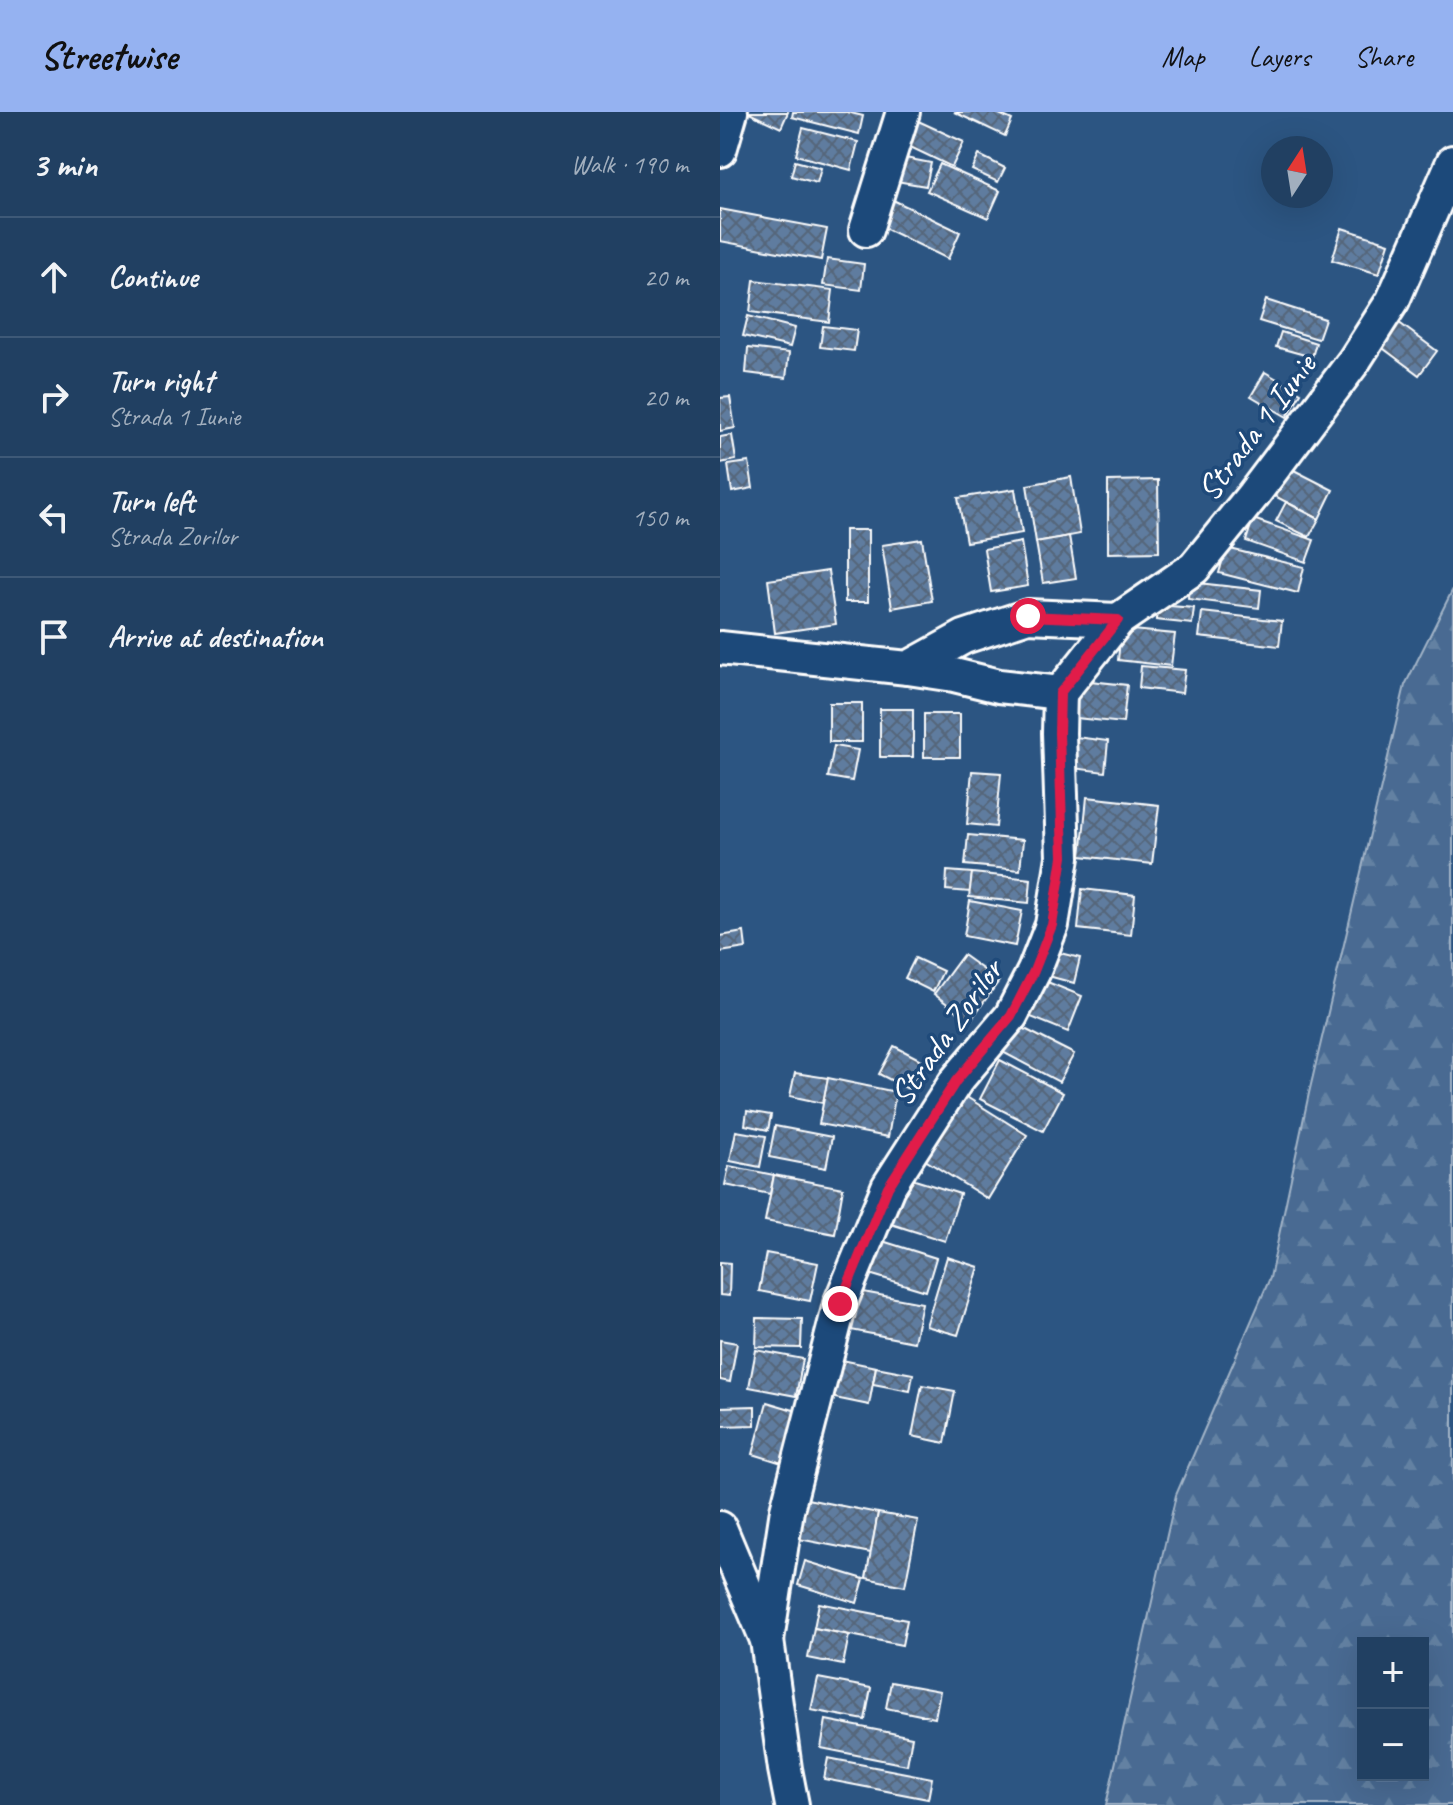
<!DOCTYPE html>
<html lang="en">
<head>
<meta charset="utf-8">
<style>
  :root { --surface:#214062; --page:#294768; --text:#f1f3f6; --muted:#a2afbe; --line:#3e5977; --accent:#95b2f1 }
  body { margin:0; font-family:Caveat,sans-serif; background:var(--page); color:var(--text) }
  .controls { position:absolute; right:24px; bottom:24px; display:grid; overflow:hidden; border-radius:0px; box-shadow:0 8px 32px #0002 }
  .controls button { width:72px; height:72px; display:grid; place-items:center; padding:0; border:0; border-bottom:2px solid var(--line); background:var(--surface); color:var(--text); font:40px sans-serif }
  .compass { position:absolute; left:541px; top:24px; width:72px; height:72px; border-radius:50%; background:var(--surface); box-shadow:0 8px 32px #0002; rotate:12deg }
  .stop { position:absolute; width:24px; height:24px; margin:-18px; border:6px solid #e11d48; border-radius:50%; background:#fff }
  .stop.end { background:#e11d48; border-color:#fff; box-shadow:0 2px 8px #0008 }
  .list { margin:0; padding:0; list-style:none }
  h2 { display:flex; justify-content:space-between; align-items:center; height:104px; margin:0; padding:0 32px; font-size:34px }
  h2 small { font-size:26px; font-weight:400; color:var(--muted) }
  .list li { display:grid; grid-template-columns:52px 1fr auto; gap:24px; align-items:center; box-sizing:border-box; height:120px; padding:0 32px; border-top:2px solid var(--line) }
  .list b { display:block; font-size:30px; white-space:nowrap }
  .list p { margin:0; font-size:26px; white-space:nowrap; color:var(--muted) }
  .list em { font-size:26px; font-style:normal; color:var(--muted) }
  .icon { flex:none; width:44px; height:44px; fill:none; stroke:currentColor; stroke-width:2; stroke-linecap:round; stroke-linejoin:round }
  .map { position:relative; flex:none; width:733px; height:1693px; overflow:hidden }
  header { display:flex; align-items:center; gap:48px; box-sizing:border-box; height:112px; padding:0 40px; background:var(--accent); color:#111 }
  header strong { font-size:38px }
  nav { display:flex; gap:44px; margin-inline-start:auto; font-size:28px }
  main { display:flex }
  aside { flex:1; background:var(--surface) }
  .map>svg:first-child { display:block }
  .forest { fill:url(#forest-firs); stroke:#a4b5c8; stroke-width:2; fill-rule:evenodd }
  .building { fill:url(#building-cross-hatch); stroke:#fff; stroke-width:2 }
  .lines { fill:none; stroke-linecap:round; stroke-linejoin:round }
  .street-casing { stroke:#fff; stroke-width:38 }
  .street { stroke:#1f4a7a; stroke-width:32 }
  .route { stroke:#e11d48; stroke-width:10 }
  .labels { text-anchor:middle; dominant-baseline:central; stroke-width:7; stroke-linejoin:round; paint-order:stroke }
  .street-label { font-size:34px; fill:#fff; stroke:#1f4a7a }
</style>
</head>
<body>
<header>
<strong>Streetwise</strong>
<nav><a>Map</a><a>Layers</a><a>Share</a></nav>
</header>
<main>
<aside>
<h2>3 min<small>Walk · 190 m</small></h2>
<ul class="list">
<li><svg class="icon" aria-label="ahead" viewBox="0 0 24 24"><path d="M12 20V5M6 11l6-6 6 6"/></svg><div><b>Continue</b></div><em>20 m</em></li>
<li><svg class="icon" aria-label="right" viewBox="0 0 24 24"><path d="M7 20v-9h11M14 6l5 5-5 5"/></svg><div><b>Turn right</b><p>Strada 1 Iunie</p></div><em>20 m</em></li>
<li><svg class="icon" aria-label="left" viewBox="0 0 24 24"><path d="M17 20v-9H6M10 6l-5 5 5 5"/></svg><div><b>Turn left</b><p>Strada Zorilor</p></div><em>150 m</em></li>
<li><svg class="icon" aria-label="arrive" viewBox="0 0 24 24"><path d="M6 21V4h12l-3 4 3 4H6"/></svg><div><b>Arrive at destination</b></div></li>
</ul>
</aside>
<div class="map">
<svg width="733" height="1693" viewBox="0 0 733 1693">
  <defs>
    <pattern id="forest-firs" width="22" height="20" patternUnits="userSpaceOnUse" patternTransform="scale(2)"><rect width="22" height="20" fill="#486b92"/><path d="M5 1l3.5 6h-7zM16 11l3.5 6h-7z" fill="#6381a2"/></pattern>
    <pattern id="building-cross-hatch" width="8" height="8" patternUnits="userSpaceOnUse" patternTransform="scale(2)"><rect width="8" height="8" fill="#5e7c9f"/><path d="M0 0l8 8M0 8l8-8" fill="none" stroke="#56667a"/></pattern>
  </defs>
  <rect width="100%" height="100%" fill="#2c5582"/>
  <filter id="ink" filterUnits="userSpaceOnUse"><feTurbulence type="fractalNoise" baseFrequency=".0125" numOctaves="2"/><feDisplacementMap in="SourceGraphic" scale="16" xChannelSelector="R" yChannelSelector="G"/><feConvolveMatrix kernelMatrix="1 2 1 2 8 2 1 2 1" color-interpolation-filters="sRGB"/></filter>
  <g filter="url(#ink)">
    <path class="forest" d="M733,477V1693H386L456,1383L550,1166L589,981L685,573ZM643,1531H703V1663H643Z"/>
    <g class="building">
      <path d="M27,0H68L61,16Z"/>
      <path d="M73,0H127L143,4L139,22L72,5Z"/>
      <path d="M234,0H275L292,8L285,24Z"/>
      <path d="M196,8L244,30L232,55L184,32Z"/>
      <path d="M83,16L138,30L131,58L76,43Z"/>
      <path d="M259,43L285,56L278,70L252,58Z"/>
      <path d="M180,45L211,51L206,74L176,69Z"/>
      <path d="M75,49L101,56L97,71L71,64Z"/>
      <path d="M220,52L280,79L268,106L207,79Z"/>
      <path d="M173,88L240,120L228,147L160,114Z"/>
      <path d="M0,97L107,117L101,148L0,129Z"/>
      <path d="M622,116L669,131L659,162L612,148Z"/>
      <path d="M107,147L144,152L141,178L103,173Z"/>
      <path d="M34,168L113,178L109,210L30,200Z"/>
      <path d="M546,188L605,207L598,227L539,209Z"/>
      <path d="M28,204L75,216L70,235L23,224Z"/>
      <path d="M674,207L717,239L699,263L656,231Z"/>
      <path d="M103,214L137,218L134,239L100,235Z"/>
      <path d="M561,220L596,231L592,245L556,235Z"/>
      <path d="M28,236L69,241L66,266L26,261Z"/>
      <path d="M545,260L581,281L567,305L531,284Z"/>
      <path d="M10,285L15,316L0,319V286Z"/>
      <path d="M12,323L16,348L0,351V325Z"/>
      <path d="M29,350L33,376L12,380L8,353Z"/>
      <path d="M564,353L613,378L599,407L549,381Z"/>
      <path d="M351,365L360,422L316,430L307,373Z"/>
      <path d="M438,368L439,440L388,441V369Z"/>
      <path d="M295,377L302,421L246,430L238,386Z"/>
      <path d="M566,390L599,407L589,425L556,409Z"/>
      <path d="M533,407L594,428L586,450L526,429Z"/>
      <rect x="125" y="418" width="23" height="72"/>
      <path d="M349,424L356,466L323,471L316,430Z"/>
      <path d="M202,427L212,489L172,496L162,433Z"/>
      <path d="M301,430L308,474L271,480L264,437Z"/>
      <path d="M506,436L584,455L578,481L499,461Z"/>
      <path d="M108,459L116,512L55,521L48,468Z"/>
      <path d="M469,470L541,478L539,496L468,487Z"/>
      <path d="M438,493L474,496L472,512L436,508Z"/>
      <path d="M482,500L562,509L559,534L479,525Z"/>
      <path d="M401,517L455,522L451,554L398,548Z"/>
      <path d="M421,554L465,558L462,581L419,576Z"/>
      <path d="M351,567L407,573L403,611L347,605Z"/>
      <rect x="109" y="591" width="33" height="39"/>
      <rect x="160" y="597" width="33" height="48"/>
      <rect x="204" y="602" width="36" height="43"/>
      <path d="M348,624L388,629L385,660L344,655Z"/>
      <path d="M114,634L138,638L132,669L108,665Z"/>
      <path d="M252,659L281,661L276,715L247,712Z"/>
      <path d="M367,685L439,693L432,752L361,744Z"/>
      <path d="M248,723L303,728L300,758L245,753Z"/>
      <path d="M227,759L252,761L250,780L226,778Z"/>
      <path d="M252,761L311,767L309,791L249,785Z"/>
      <path d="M362,777L415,783L411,823L358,817Z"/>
      <path d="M250,789L302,799L295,834L244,824Z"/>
      <path d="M24,820L26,836L0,840V824Z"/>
      <path d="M328,838L360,846L354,871L321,862Z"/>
      <path d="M243,843L279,869L250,909L214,882Z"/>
      <path d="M195,846L223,859L213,880L185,866Z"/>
      <path d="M320,867L362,884L348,920L306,903Z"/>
      <path d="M291,910L354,942L339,970L277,937Z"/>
      <path d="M174,934L205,950L190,978L159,962Z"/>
      <path d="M280,948L343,981L323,1019L260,987Z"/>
      <path d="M75,961L108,966L103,991L70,984Z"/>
      <path d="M108,966L176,980L168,1025L99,1012Z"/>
      <path d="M237,979L307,1023L268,1087L197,1043Z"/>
      <path d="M27,999L51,1003L48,1018L25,1013Z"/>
      <path d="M55,1014L112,1025L106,1056L49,1045Z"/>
      <path d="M16,1019L46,1024L40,1055L10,1049Z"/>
      <path d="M9,1054L54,1063L50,1082L5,1073Z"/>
      <path d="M54,1063L123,1076L115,1122L45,1109Z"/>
      <path d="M185,1065L240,1082L225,1129L171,1112Z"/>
      <path d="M156,1127L216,1146L206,1179L146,1161Z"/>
      <path d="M46,1141L98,1151L90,1189L39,1179Z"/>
      <path d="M227,1145L259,1155L238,1223L206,1214Z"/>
      <path d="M0,1150L10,1151L9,1184L0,1183Z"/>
      <path d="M138,1179L202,1191L194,1230L131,1218Z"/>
      <path d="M37,1206L82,1207L81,1236L36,1235Z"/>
      <path d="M0,1228L17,1231L10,1270L0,1268Z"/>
      <path d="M36,1238L83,1247L76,1284L29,1275Z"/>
      <path d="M117,1247L156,1255L149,1293L110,1285Z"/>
      <path d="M156,1255L193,1262L190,1279L153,1272Z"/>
      <path d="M202,1273L235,1279L225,1331L192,1324Z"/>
      <path d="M47,1290L77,1299L62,1351L33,1342Z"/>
      <path d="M35,1294V1313L0,1314V1295Z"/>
      <path d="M87,1387L158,1401L151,1441L79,1427Z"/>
      <path d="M158,1401L198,1408L185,1474L146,1466Z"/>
      <path d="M85,1449L144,1467L137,1491L78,1473Z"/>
      <path d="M99,1491L187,1508L182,1533L94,1516Z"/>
      <path d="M94,1516L129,1523L123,1553L88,1546Z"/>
      <path d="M98,1566L151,1576L145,1608L91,1598Z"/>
      <path d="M171,1570L220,1579L215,1606L166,1596Z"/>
      <path d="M106,1608L192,1625L187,1653L101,1636Z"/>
      <path d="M108,1646L212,1666L208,1687L104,1667Z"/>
    </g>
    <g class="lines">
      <g class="street-casing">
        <g id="street">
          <path d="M0,38L11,0"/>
          <path d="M146,118L183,0"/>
          <path d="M0,536L188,556L234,563L279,574L340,581"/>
          <path d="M188,556L244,525L308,504L398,508"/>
          <path d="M340,581L398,508L474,456L533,383L634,249L673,188L733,50"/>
          <path d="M0,1416L47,1528L65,1657L72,1693"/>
          <path d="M47,1528L67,1398L120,1192L168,1075L236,969L291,904L314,859L332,813L343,745L339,621L340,581"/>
        </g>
      </g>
      <use href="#street" class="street"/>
    </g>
  </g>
  <g class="lines" filter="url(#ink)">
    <path class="route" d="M120,1192L168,1075L236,969L291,904L314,859L332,813L343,745L339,621L340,581L398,508L308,504"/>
  </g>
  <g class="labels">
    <g class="street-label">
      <text transform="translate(536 315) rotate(-53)">Strada 1 Iunie</text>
      <text transform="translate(226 920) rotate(-55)">Strada Zorilor</text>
    </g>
  </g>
</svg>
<div class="controls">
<button>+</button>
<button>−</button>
</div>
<svg class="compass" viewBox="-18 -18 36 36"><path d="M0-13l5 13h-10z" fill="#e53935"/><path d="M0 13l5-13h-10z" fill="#a2afbe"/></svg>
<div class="stop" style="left:308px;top:504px"></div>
<div class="stop end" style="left:120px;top:1192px"></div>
</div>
</main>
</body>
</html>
